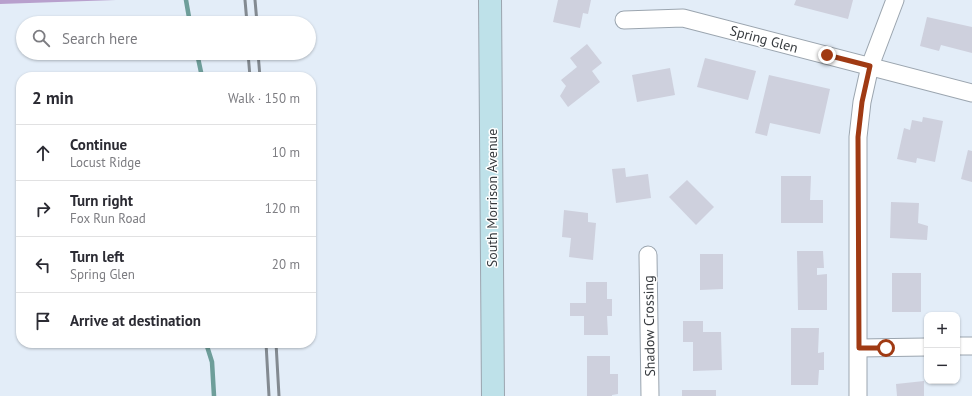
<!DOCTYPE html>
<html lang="en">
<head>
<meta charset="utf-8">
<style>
  :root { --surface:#fff; --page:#f7f7f7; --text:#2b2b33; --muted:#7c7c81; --line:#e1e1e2 }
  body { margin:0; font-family:"PT Sans",sans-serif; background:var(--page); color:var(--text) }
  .controls { position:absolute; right:12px; bottom:12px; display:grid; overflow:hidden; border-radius:8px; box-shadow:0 1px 3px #0004 }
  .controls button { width:36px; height:36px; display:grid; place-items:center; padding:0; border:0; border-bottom:1px solid var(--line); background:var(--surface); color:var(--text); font:20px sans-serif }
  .stop { position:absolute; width:12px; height:12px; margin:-9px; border:3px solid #a03a13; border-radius:50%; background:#fff }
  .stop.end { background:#a03a13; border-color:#fff; box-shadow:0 1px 4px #0008 }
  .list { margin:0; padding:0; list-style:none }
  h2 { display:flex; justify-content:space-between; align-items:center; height:52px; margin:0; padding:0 16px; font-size:17px }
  h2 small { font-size:13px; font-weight:400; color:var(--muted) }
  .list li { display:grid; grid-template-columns:26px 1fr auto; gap:12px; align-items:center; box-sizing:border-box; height:56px; padding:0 16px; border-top:1px solid var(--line) }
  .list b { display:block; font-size:15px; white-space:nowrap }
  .list p { margin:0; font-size:13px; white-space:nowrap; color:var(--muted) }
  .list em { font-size:13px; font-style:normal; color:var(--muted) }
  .icon { flex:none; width:22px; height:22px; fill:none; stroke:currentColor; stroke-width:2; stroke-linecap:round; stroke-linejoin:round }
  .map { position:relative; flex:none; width:972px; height:396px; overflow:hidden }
  .search { position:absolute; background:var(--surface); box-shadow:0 1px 3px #0004; left:16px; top:16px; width:300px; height:44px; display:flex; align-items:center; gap:10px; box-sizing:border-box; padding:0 14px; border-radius:22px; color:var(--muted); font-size:15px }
  .panel { position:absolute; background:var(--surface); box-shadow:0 1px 3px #0004; left:16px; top:72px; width:300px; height:276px; border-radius:16px }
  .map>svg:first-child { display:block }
  .forest { fill:#b8a0cd }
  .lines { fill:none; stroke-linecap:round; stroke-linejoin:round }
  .stream { stroke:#6e9e9a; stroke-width:4.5 }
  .building { fill:#ced0dd }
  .street-casing { stroke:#9ba5af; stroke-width:19 }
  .secondary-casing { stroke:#9ba5af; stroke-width:24 }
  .street { stroke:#fff; stroke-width:17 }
  .secondary { stroke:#bee1e9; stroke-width:22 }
  .rail { stroke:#838a91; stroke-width:3 }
  .route { stroke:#a03a13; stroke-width:5 }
  .labels { text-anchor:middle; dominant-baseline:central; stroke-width:3; stroke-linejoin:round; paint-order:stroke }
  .street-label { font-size:14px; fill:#373b3f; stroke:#fff }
</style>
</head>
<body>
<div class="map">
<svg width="972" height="396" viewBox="0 0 972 396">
  <rect width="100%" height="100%" fill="#e3edf8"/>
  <path class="forest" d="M0,0H116L0,4Z"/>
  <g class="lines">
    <g class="stream">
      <path d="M186,0L190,23"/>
      <path d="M197,53L202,77"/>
      <path d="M206,343L212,362L214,396"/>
    </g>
  </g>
  <g class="building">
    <path d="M558,0H591L588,14L583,13L580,28L553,22Z"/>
    <path d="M796,0H853L848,19L794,5Z"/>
    <path d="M927,17L972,27V53L941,45L939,51L920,46Z"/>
    <path d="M587,44L602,63L592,71L600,82L568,107L560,96L566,86L561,80L577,67L570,58Z"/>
    <path d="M705,58L756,71L748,100L697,87Z"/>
    <path d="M670,68L675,95L637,102L632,75Z"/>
    <path d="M769,75L830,89L820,134L770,123L767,136L755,133Z"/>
    <path d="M923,117L943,121L935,162L917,158L916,163L897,159L904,128L910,130L912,120L922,122Z"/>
    <path d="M968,150L972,151V182L961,179Z"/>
    <path d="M625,168L626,177L648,174L651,198L616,203L612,169Z"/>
    <path d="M781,176H811L810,200H823V223H781Z"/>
    <path d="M687,180L714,207L696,225L669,197Z"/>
    <path d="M891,202L919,203L918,223L928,226L927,240L890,238Z"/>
    <path d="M564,210L588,213V222L596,223L593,260L569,257L571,238L562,237Z"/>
    <path d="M797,251H823L824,268H817V275L827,274V310H798Z"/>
    <path d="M700,254H723V289L700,290Z"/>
    <rect x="892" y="273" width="29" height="39"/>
    <path d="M586,282H607V299H612V316H607L608,335H584V316H570V303H586Z"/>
    <path d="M683,321H703V332H721L722,370L693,371V342H683Z"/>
    <path d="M791,328H819L818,353L824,352V370H819L818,385H791Z"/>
    <path d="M587,356H610V374H618V394L612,395V396H587Z"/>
    <path d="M924,381V396H897L896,384Z"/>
    <rect x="682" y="390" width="34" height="6"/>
  </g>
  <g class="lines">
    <g class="street-casing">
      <g id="street">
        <path d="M624,20L683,18L972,93"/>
        <path d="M648,255L650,396"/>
        <path d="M957,346H972"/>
        <path d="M859,348L927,347"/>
        <path d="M858,396V137L862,102L870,66L895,0"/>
      </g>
    </g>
    <g class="secondary-casing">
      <path id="secondary" d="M490,0L493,396"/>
    </g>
    <use href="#street" class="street"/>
    <use href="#secondary" class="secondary"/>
    <g class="rail">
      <path d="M245,0L247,23"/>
      <path d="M255,0L257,23"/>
      <path d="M248,53L250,77"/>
      <path d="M258,53L260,77"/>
      <path d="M266,343L269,396"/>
      <path d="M276,343L279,396"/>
    </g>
  </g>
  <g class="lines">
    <path class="route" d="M827,55L870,66L862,102L858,137L859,348H886"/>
  </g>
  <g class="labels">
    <g class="street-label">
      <text transform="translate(764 39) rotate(15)">Spring Glen</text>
      <text transform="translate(492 198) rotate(-90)">South Morrison Avenue</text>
      <text transform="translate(649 326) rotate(-91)">Shadow Crossing</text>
    </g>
  </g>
</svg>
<div class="controls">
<button>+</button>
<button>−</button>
</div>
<div class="stop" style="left:886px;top:348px"></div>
<div class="stop end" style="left:827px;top:55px"></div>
<div class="search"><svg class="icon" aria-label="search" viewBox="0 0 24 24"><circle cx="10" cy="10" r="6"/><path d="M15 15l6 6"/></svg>Search here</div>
<section class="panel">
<h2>2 min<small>Walk · 150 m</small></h2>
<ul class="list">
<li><svg class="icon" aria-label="ahead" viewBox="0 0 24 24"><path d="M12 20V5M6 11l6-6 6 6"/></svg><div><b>Continue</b><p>Locust Ridge</p></div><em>10 m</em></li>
<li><svg class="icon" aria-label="right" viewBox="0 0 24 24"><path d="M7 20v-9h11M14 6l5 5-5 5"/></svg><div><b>Turn right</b><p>Fox Run Road</p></div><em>120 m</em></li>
<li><svg class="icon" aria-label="left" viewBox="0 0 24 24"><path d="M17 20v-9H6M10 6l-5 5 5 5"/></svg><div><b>Turn left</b><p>Spring Glen</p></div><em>20 m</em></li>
<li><svg class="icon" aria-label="arrive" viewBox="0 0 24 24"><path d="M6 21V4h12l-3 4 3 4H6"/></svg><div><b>Arrive at destination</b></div></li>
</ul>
</section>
</div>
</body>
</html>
